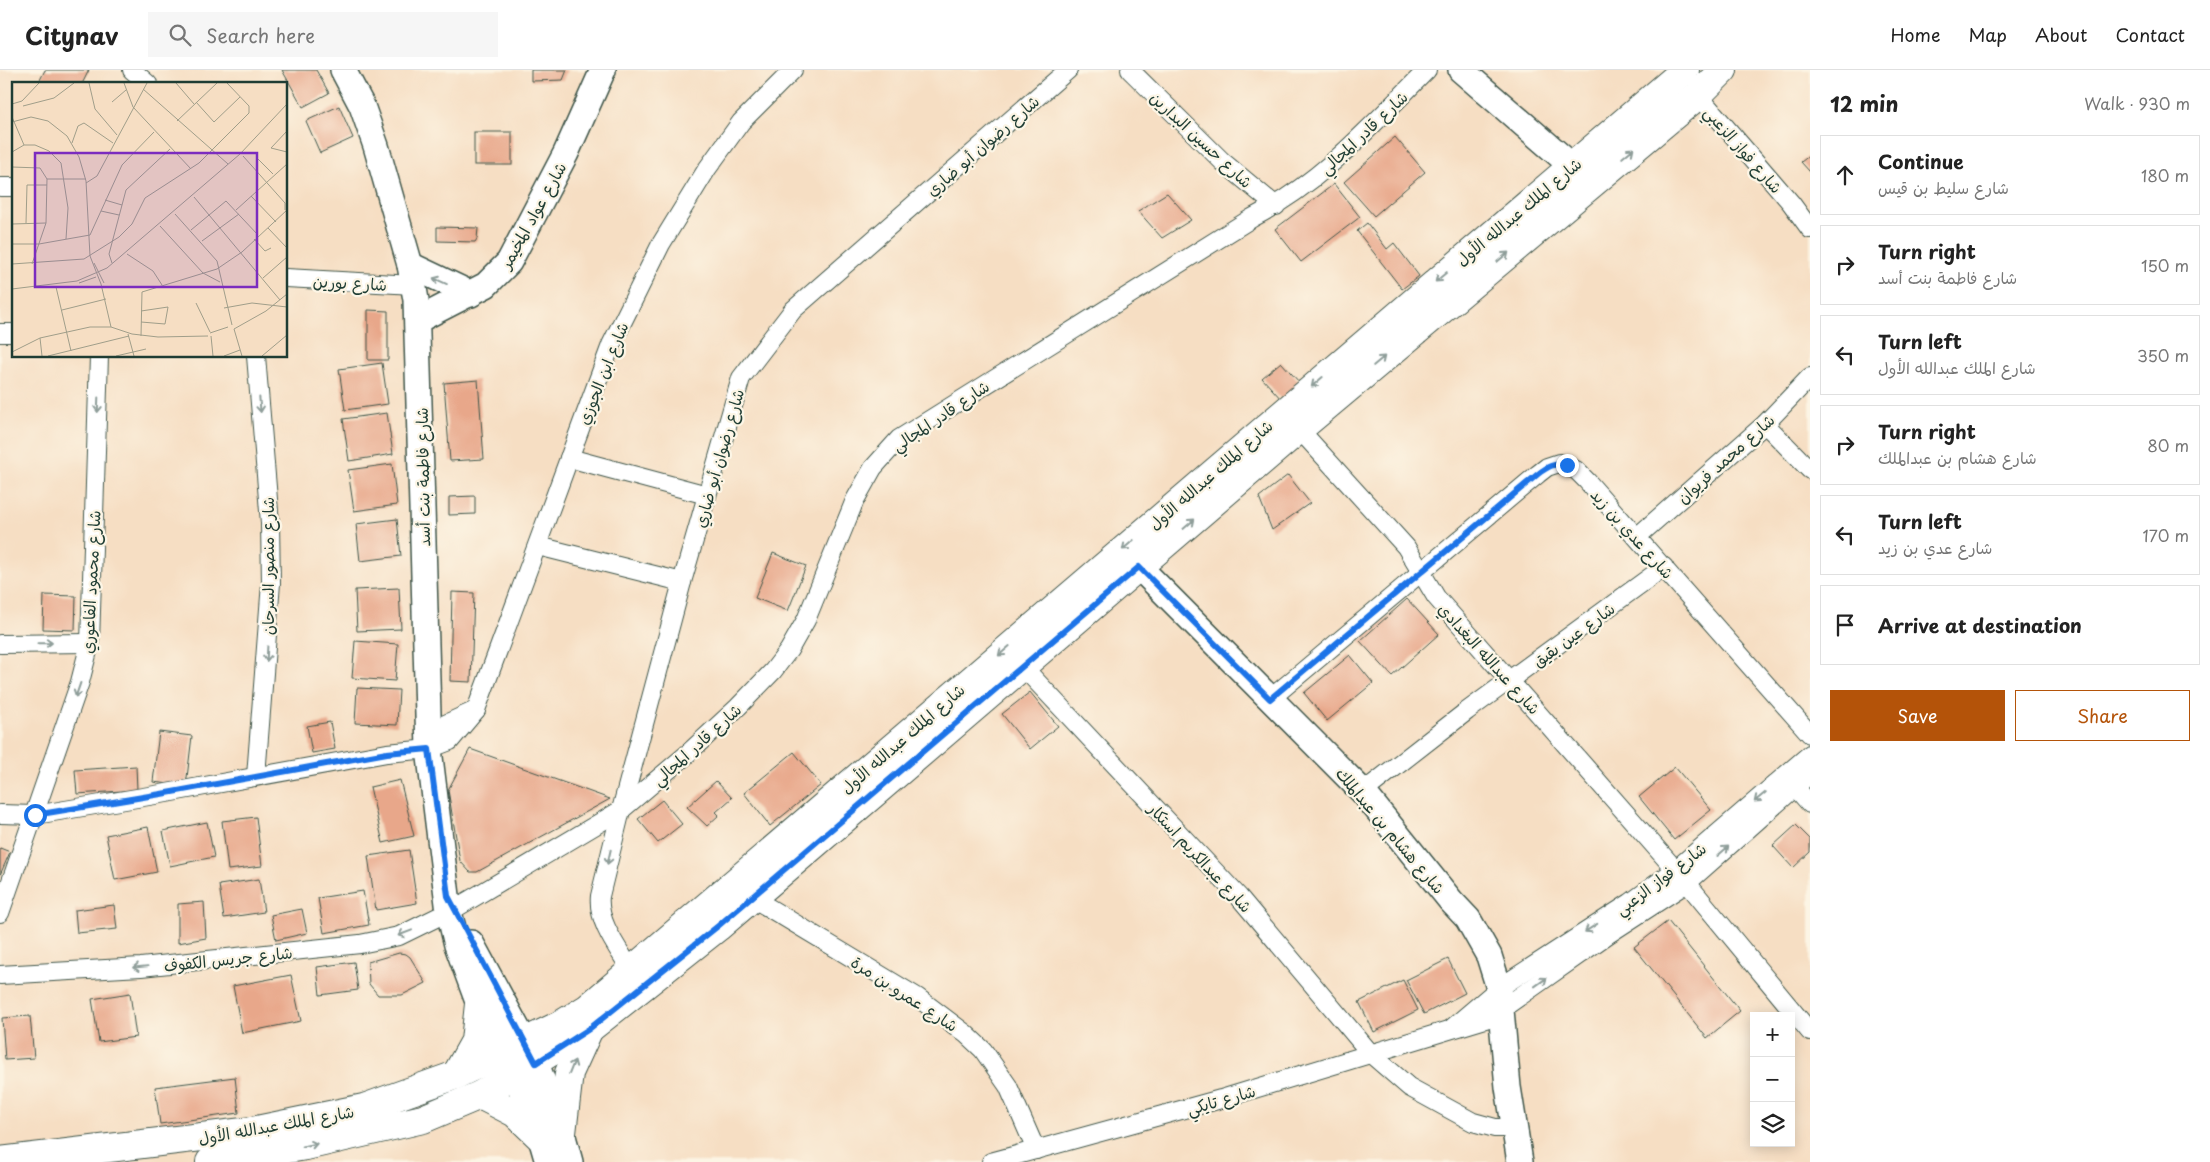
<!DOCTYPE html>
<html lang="en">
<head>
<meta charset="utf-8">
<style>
  :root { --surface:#fff; --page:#f6f6f6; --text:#222; --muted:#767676; --line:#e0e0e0; --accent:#b45309 }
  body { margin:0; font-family:"Playpen Sans","Playpen Sans Arabic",sans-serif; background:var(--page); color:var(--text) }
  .controls { position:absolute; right:15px; bottom:15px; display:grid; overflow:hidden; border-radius:0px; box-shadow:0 2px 12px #0003 }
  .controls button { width:45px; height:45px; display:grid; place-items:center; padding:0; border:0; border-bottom:1px solid var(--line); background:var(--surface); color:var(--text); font:25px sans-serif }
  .stop { position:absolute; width:15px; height:15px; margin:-11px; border:4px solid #1a73e8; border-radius:50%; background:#fff }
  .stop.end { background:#1a73e8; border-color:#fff; box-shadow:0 1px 5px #0008 }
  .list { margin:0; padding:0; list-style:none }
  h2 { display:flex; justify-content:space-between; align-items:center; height:65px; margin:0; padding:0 20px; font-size:21px }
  h2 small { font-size:16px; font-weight:400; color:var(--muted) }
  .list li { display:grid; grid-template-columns:32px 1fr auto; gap:15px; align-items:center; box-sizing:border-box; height:80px; margin:0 10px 10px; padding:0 10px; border:1px solid var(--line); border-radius:0px }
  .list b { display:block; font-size:19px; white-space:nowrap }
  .list p { margin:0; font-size:16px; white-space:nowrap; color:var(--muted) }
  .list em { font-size:16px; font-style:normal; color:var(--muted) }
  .actions { display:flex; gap:10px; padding:15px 20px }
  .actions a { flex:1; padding:11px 0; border:1px solid var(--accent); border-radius:0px; text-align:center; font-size:18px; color:var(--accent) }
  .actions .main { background:var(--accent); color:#fff }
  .icon { flex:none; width:28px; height:28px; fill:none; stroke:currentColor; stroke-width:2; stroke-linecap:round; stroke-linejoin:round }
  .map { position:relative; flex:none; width:1810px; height:1092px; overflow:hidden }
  header { display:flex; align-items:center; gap:30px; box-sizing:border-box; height:70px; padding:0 25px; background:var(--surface); border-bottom:1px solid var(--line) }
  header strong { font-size:24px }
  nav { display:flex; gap:28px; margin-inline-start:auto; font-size:18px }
  .search { width:350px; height:45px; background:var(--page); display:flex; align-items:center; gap:12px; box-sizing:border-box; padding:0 18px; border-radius:0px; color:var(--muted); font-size:19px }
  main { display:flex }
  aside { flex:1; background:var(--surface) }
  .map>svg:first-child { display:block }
  .building { fill:#e8a78a }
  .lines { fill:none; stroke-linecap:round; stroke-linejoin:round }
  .street-casing { stroke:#3f5549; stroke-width:20 }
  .secondary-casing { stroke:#3f5549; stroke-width:28 }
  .primary-casing { stroke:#3f5549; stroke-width:30 }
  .street { stroke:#fff; stroke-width:18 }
  .secondary { stroke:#fff; stroke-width:25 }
  .primary { stroke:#fff; stroke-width:28 }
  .oneway { stroke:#8f9e9a }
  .route { stroke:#1a73e8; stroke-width:6 }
  .labels { text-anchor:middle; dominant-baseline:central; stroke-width:4.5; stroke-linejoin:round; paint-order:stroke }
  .street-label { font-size:16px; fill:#1f3d34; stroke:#fcf5e5 }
  .inset-road { fill:none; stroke:#a09e8a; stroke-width:1 }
  .view { fill:#7b2cbf; fill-opacity:0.15; stroke:#7b2cbf; stroke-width:2.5 }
  .inset-edge { fill:none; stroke:#1f3d34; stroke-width:2.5 }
</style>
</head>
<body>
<header>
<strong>Citynav</strong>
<div class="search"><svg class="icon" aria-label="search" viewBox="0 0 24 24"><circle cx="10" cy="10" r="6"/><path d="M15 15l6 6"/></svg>Search here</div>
<nav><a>Home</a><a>Map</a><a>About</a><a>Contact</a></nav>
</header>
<main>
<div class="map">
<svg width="1810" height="1092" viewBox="0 0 1810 1092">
  <rect width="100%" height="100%" fill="#fcf5e5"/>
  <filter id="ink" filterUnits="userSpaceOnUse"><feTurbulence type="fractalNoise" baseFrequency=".02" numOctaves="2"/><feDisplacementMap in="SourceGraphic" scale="10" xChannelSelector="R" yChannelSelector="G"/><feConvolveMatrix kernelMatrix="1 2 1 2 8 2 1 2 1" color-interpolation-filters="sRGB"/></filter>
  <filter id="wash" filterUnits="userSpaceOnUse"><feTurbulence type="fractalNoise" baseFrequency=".0096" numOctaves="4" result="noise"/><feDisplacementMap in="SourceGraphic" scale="20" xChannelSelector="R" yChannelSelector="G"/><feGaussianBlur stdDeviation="1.12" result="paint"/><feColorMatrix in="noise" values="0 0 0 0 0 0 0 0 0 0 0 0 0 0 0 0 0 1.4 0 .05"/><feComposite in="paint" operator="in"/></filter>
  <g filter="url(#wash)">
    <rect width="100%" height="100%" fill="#f6dec3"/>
    <g id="blocks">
      <g class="building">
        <path d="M45,0H89L82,14H38Z"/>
        <path d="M282,0H316L329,23L303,37Z"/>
        <path d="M531,0H567L563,10L531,11Z"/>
        <path d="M339,36L353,68L320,83L306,51Z"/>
        <rect x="474" y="62" width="38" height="33"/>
        <path d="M1395,67L1425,102L1374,146L1344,112Z"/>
        <path d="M1810,85V102L1801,92Z"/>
        <path d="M1334,114L1360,147L1301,192L1275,159Z"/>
        <path d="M1167,123L1191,150L1162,168L1138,141Z"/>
        <path d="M1367,153L1387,179L1394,173L1419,206L1402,219L1357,161Z"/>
        <path d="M437,157L478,158L477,169L475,172L437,171Z"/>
        <path d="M368,240L388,241V290H368Z"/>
        <path d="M1281,292L1300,313L1282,330L1262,308Z"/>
        <path d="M382,293L388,334L345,340L339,299Z"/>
        <path d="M478,310L484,389L450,391L444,313Z"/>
        <path d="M387,343L393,384L349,391L343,349Z"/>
        <path d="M392,394L397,435L354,441L348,400Z"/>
        <path d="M1288,405L1310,433L1272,460L1259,427Z"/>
        <path d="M475,426V444L449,445V427Z"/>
        <path d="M397,449L401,486L360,491L356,454Z"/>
        <path d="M773,483L806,496L788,541L755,528Z"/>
        <path d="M399,518L401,559L357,561L355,520Z"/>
        <path d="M452,522L474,523L471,612L450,611Z"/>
        <path d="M44,525L76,526L75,560L43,559Z"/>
        <path d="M1407,529L1439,564L1392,606L1360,571Z"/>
        <path d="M355,571L398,574L395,611L352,608Z"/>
        <path d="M1350,585L1373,613L1327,651L1304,623Z"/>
        <path d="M357,618L399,620L397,655L355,653Z"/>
        <path d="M1030,622L1058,656L1030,679L1002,644Z"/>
        <path d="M330,652L335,679L312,683L307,656Z"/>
        <path d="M159,662L192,666L186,716L153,712Z"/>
        <path d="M470,679L610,729L477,802H470L460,791L448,720Z"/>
        <path d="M794,682L821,715L770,756L744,723Z"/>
        <path d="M136,696L137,720L77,724L75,700Z"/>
        <path d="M1675,697L1711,740L1674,770L1639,727Z"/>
        <path d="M400,710L414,766L383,773L370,717Z"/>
        <path d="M716,711L732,728L716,742L719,745L707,756L687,737Z"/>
        <path d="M662,730L682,754L658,773L638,749Z"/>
        <path d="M256,747L262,796L228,800L222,751Z"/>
        <path d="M207,752L214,787L170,796L163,761Z"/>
        <path d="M1796,755L1810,769V782L1793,798L1773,776Z"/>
        <path d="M148,757L157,802L115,810L106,765Z"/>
        <path d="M0,778L10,782L0,805Z"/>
        <path d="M409,780L417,833L376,840L368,786Z"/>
        <path d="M259,809L264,842L224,848L219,815Z"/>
        <path d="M363,821L369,855L324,863L318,828Z"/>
        <path d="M204,832L206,868L178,873V834Z"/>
        <path d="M114,835L117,859L77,863L75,840Z"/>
        <path d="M302,839L307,863L276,870L271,845Z"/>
        <path d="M1668,851L1740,941L1707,968L1634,877Z"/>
        <path d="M399,883L406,884L410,887L426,913L402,925H378L369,914L368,892Z"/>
        <path d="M1448,889L1465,923L1424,944L1406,910Z"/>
        <path d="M354,892L358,920L320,925L317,897Z"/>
        <path d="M291,905L301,951L242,963L233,916Z"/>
        <path d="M1403,910L1418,940L1374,962L1359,932Z"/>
        <path d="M130,923L136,967L99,972L92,929Z"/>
        <path d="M30,946L34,988L5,990L2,948Z"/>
        <path d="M235,1007L239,1043L160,1054L155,1017Z"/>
      </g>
    </g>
  </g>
  <g filter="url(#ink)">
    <use href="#blocks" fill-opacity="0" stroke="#3f5549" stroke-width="1"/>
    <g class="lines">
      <g class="street-casing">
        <g id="street">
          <path d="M132,0L148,14"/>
          <path d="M1130,0L1223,92L1276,136"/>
          <path d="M1698,25L1791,133L1810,159"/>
          <path d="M0,117H14"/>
          <path d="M286,208L414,215"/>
          <path d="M0,263H14"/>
          <path d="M256,286L270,453L271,513L256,706"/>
          <path d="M1765,354L1810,400"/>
          <path d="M1299,359L1406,477L1436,527L1687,813L1810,962"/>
          <path d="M569,388L707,425"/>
          <path d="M1638,466L1765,354L1810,307"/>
          <path d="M538,476L682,512"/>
          <path d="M0,574L90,573"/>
          <path d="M1023,597L1239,827L1371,984L1409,1017L1473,1052L1495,1058H1513"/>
          <path d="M1270,629L1538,404L1547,397L1559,393L1576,400L1587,411L1810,664"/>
          <path d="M428,662L476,640"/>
          <path d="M1789,710L1810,734"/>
          <path d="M1363,722L1467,641L1664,497"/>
          <path d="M0,744L35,745L161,724L387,683L429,679L450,671L476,640L611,275L661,174L707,99L741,52L793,0"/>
          <path d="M751,827L917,927L966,964L983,980L1008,1016L1036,1080"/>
          <path d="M0,843L80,612L90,573L99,286"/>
          <path d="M631,900C618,878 597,852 600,826L621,740L682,512L741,308L793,240L1068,0"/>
          <path d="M0,905L141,897L360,874L399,866L456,838L621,740L685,686L738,637L773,601L789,580L806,550L855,430L873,398L899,369L1252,148C1321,113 1373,54 1427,0"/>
          <path d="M1452,958L1499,918L1630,833L1675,800L1810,684"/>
          <path d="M991,1092L1221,1029L1489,948L1610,863L1687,813L1810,704"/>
        </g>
      </g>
      <g class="secondary-casing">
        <g id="secondary">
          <path d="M343,0L362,36L376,76L410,195L416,230L429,679L449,842L457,875L477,929L515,1004L541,1068L548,1092"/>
          <path d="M1461,0L1572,96"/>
          <path d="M410,195L471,224"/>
          <path d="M418,250L486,215L509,192L566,83L603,0"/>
          <path d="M1139,497L1363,722L1451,831L1468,849L1489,886L1499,918L1508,1017L1520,1092"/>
          <path d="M471,873L536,993L562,1063L570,1092"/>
        </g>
      </g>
      <g class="primary-casing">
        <g id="primary">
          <path d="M456,1005L475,971L479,934"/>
          <path d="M480,1025L515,1043L541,1068"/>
          <path d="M562,1063L569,1003L589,959"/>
          <path d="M0,1091L252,1061L364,1038L456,1005L562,954L588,938L1685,0"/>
          <path d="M210,1092L306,1076L423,1049L480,1025L589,959L718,857L1299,359L1698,25L1723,0"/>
        </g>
      </g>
      <use href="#street" class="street"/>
      <use href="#secondary" class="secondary"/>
      <use href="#primary" class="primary"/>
    </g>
    <defs><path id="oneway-shaft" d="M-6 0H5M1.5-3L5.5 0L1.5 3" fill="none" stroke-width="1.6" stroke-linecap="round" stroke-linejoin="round" transform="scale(1.25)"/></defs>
    <g class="oneway">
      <use href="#oneway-shaft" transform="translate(1628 83) rotate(-40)"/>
      <use href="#oneway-shaft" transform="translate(1503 187) rotate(-40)"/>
      <use href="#oneway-shaft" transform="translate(1441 207) rotate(140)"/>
      <use href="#oneway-shaft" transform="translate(440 211) rotate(-156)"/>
      <use href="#oneway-shaft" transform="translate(1379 291) rotate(-40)"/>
      <use href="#oneway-shaft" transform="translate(1317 312) rotate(139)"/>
      <use href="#oneway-shaft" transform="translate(98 335) rotate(92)"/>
      <use href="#oneway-shaft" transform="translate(260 335) rotate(85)"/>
      <use href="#oneway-shaft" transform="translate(1189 454) rotate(-41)"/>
      <use href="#oneway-shaft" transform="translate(1128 475) rotate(139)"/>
      <use href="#oneway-shaft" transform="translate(45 573) rotate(-1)"/>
      <use href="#oneway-shaft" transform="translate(1004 581) rotate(139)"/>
      <use href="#oneway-shaft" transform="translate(267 584) rotate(93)"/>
      <use href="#oneway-shaft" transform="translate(78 620) rotate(109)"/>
      <use href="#oneway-shaft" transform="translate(1760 727) rotate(140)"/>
      <use href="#oneway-shaft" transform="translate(1723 781) rotate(-41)"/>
      <use href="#oneway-shaft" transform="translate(609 787) rotate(103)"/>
      <use href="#oneway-shaft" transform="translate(1591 858) rotate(147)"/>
      <use href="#oneway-shaft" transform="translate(405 863) rotate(159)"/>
      <use href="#oneway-shaft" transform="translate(140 897) rotate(175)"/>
      <use href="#oneway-shaft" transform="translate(1541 912) rotate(-36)"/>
      <use href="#oneway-shaft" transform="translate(572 997) rotate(-68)"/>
      <use href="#oneway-shaft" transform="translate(310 1075) rotate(-12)"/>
    </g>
  </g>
  <g class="lines" filter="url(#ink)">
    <path class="route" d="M35,745L161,724L387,683L429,679L448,826L536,993L589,959L718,856L1139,497L1270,629L1538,404C1547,397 1555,392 1567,395"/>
  </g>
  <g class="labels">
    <g class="street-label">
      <text transform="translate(1363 62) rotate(-43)">شارع قادر المجالي</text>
      <text transform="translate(1202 69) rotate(43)">شارع حسين البدارين</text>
      <text transform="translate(982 75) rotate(-41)">شارع رضوان أبو ضاري</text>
      <text transform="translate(1744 79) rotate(49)">شارع فواز الزعبي</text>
      <text transform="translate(1518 141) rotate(-40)">شارع الملك عبدالله الأول</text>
      <text transform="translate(532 145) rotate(-61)">شارع عواد المخيمر</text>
      <text transform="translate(350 212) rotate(3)">شارع بورين</text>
      <text transform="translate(602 303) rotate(-68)">شارع ابن الجوزي</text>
      <text transform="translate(940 345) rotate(-34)">شارع قادر المجالي</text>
      <text transform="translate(718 388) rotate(-74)">شارع رضوان أبو ضاري</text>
      <text transform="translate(1725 388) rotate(-42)">شارع محمد فريوان</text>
      <text transform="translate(1210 404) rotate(-41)">شارع الملك عبدالله الأول</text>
      <text transform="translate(422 407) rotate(-91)">شارع فاطمة بنت أسد</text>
      <text transform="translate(1633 463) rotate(48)">شارع عدي بن زيد</text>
      <text transform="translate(267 496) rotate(-90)">شارع منصور السرحان</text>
      <text transform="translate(90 512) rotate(-87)">شارع محمود الفاعوري</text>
      <text transform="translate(1573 564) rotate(-36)">شارع عين بقيق</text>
      <text transform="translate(1490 588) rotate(48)">شارع عبدالله البغدادي</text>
      <text transform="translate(902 668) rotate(-41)">شارع الملك عبدالله الأول</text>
      <text transform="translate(696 674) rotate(-42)">شارع قادر المجالي</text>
      <text transform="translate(1391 760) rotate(50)">شارع هشام بن عبدالملك</text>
      <text transform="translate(1201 787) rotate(47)">شارع عبدالكريم استكار</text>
      <text transform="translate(1660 808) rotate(-37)">شارع فواز الزعبي</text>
      <text transform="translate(228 888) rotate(-6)">شارع جريس الكفوف</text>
      <text transform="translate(905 923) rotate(33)">شارع عمرو بن مرة</text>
      <text transform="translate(1221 1029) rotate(-16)">شارع تايكي</text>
      <text transform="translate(276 1054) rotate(-10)">شارع الملك عبدالله الأول</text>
    </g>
  </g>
  <g transform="translate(12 12)">
    <rect width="275" height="275" fill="#f6dec3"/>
    <path class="inset-road" d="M77,1L83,27L105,53M112,1L121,25L179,87M164,1L182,22M131,7L216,82M100,20L114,8M184,20L202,40L228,15M0,22L10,19L27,1M11,24L42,16L62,1M0,35L12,63M165,39L205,1M0,40L19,35L36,39L55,54L67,75L74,99L78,174L89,202L99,245M275,49L259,66L275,70M60,61L66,44L72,41L101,61M0,70L12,63H23L37,69L49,81L56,126L54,157M231,74L273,121V128M246,77L261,92M0,85L28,86L35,97L34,141L20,182M35,97H74M74,101L85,94L135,1M239,114L264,140M182,115L268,218M93,118L110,123M224,128L275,82M89,129L107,133M163,132L205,179L220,243M14,141L15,103H35M0,142L34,141M148,144L191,191L208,200M256,146L275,166M179,148L214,119L246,153M242,157L253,169L259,166M190,159L227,132M0,162H27L78,153L110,83L142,50M115,172L141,189L150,203M82,181L92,201M100,181L97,172L114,108L158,67M0,182L72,177L107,155L120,142L133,116L187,81L237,31V24L215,1M251,196L275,175M67,201L84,195M44,205L59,269M0,207L65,199L95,186L228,72L275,22M184,221L198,250M212,226L240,221L275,225M50,228L94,217M129,229L156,225L153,242L129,240M222,247L254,229L275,212M222,247L230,274M198,251L216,245M116,252L122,274M129,254L130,210L205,187L230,170L275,128M199,254L201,274M28,256L30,274M0,270L28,256L78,245H99L120,252L146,255L196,254M36,274L117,254M104,274L134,267M212,274L228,268M250,274L275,253"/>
    <path class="view" d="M23,71H245V205H23Z"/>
    <rect width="275" height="275" class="inset-edge"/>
  </g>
</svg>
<div class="controls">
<button>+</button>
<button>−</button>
<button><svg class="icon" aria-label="layers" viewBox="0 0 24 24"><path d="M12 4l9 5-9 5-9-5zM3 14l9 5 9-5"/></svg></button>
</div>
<div class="stop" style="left:35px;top:745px"></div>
<div class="stop end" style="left:1567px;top:395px"></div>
</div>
<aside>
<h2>12 min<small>Walk · 930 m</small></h2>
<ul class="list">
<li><svg class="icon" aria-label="ahead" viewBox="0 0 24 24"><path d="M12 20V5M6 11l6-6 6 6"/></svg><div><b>Continue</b><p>شارع سليط بن قيس</p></div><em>180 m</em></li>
<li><svg class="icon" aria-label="right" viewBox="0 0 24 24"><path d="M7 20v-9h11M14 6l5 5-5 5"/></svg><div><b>Turn right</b><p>شارع فاطمة بنت أسد</p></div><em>150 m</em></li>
<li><svg class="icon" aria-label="left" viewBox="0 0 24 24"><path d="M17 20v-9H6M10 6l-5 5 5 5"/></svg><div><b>Turn left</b><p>شارع الملك عبدالله الأول</p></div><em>350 m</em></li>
<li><svg class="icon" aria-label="right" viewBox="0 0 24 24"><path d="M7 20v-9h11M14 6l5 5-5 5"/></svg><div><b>Turn right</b><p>شارع هشام بن عبدالملك</p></div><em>80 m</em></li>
<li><svg class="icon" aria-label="left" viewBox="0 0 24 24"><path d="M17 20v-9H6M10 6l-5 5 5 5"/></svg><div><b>Turn left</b><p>شارع عدي بن زيد</p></div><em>170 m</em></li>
<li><svg class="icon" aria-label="arrive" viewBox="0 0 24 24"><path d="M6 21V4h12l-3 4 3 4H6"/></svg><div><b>Arrive at destination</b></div></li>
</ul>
<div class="actions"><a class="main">Save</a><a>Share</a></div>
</aside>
</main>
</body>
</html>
